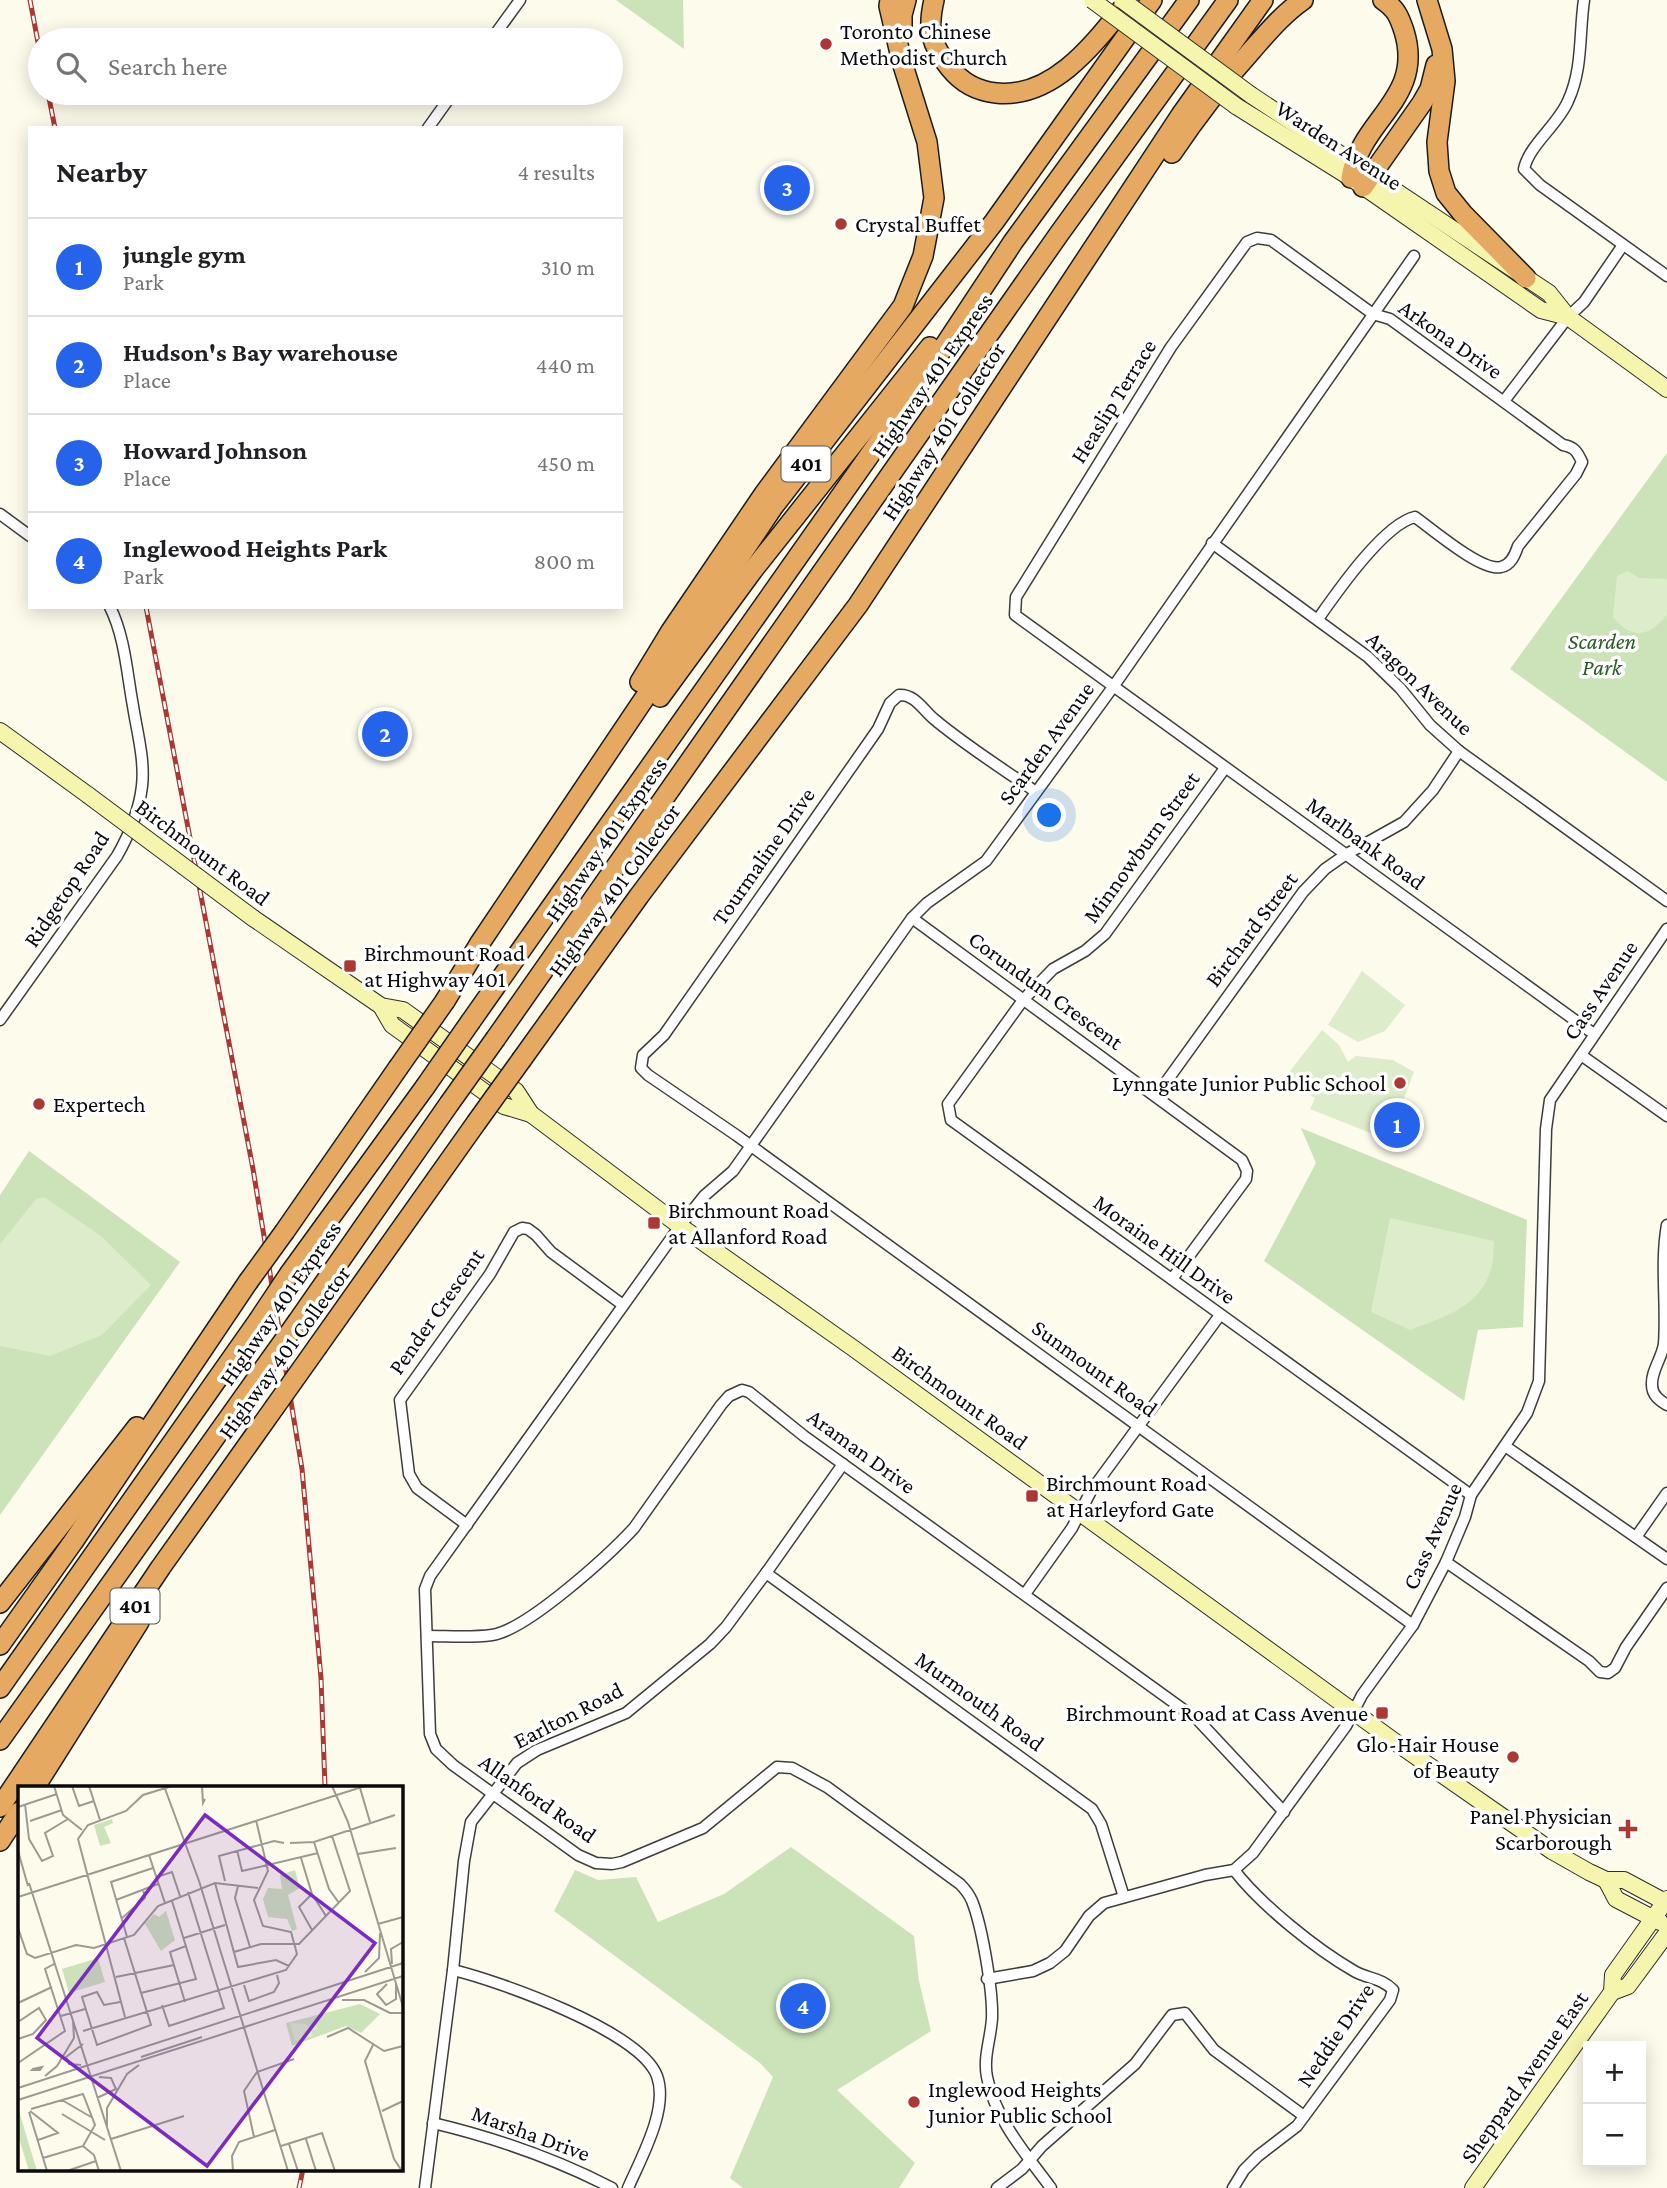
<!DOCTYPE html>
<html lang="en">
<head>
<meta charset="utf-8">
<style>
  :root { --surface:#fff; --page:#f6f6f6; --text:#202124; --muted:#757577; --line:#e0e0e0; --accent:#2563eb }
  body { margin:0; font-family:"Crimson Pro",serif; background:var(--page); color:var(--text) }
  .controls { position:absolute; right:21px; bottom:21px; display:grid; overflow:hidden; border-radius:0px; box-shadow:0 4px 18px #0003 }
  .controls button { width:63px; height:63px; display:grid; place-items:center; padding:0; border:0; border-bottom:2px solid var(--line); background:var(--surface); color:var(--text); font:35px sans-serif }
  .you { position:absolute; left:1050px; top:816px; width:24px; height:24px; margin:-18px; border:5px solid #fff; border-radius:50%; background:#1a73e8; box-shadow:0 0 0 10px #1a73e833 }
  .badge { display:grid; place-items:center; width:46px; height:46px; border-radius:50%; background:var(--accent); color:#fff; font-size:23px; font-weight:700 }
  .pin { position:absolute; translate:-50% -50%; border:4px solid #fff; box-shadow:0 2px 7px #0006 }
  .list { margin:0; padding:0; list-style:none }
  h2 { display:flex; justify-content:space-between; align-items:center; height:91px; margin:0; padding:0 28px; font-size:30px }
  h2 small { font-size:23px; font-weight:400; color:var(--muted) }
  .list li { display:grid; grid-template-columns:46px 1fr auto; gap:21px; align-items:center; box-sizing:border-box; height:98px; padding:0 28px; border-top:2px solid var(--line) }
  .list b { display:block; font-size:26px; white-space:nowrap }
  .list p { margin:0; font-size:23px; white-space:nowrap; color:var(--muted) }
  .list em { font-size:23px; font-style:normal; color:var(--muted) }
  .icon { flex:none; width:38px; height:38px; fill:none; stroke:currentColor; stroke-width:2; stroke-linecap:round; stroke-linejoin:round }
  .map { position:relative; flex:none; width:1667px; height:2188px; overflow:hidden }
  .search { position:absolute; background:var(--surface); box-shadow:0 4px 18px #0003; left:28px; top:28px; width:595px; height:77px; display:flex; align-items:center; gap:18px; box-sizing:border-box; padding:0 24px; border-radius:38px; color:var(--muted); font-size:26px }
  .panel { position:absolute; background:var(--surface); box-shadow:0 4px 18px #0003; left:28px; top:126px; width:595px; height:483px; border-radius:0px }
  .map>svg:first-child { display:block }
  .green { fill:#cce3b9 }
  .pitch { fill:#ddecca }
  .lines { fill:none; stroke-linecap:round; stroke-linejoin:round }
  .minor-casing { stroke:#3e3e3e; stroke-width:13 }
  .secondary-casing { stroke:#2d2d2d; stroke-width:18 }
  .motorway-casing { stroke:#1c1c1c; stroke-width:22 }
  .minor { stroke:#fff; stroke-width:10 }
  .secondary { stroke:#f6f5ae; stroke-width:16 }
  .motorway { stroke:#e5a962; stroke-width:19 }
  .rail-casing { stroke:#ac3833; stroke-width:5 }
  .rail { stroke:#fff; stroke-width:2.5; stroke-dasharray:8; stroke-linecap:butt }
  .secondary-bridge-casing { stroke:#2d2d2d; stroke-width:18; stroke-linecap:butt }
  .motorway-bridge-casing { stroke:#1c1c1c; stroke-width:22; stroke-linecap:butt }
  .secondary-bridge { stroke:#f6f5ae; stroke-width:16 }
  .motorway-bridge { stroke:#e5a962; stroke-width:19 }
  .poi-dot { fill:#ac3833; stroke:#fff; stroke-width:2.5 }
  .labels { text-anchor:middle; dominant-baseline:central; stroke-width:7; stroke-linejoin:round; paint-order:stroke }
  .shield { fill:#fff; stroke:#545454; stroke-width:2 }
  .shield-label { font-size:21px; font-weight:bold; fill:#0b0b0b }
  .poi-label { font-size:23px; fill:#0b0b0b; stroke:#fff; text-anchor:start }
  .street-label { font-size:23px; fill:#0b0b0b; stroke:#fff }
  .park-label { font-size:23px; font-style:italic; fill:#2a5c23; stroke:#fff }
  .inset-road { fill:none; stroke:#9c9b92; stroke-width:2 }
  .view { fill:#7b2cbf; fill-opacity:0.15; stroke:#7b2cbf; stroke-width:3.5 }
  .inset-edge { fill:none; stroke:#0b0b0b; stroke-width:3.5 }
</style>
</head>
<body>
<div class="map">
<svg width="1667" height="2188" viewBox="0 0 1667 2188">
  <rect width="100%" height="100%" fill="#fdfbec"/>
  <g class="green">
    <path d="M616,0H683L684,49Z"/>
    <path d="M1667,453V782L1510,669Z"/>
    <path d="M1301,1128L1527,1220L1523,1327L1478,1330L1464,1401L1264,1261L1316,1163Z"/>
    <path d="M29,1151L180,1262L0,1515V1195Z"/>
    <path d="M791,1847L914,1936L919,1981L931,2031L837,2090L915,2163L899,2188H743L730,2178L773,2077L760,2063L554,1911L575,1870L598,1880L636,1877L658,1922L724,1894Z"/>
  </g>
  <g class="pitch">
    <path d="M1628,571L1639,578L1667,579C1667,589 1667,603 1667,613C1666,616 1663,620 1660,622C1644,640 1626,634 1613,617L1617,576Z"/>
    <path d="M1362,971L1405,1005L1385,1031L1358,1042L1328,1025Z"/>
    <path d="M1322,1030L1339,1045L1348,1062L1356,1056L1393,1060L1414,1072L1388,1140L1310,1109L1315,1098L1284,1079Z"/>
    <path d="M44,1197L101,1236L151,1285L102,1335L50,1356L0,1346V1244L36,1199Z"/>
    <path d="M1390,1218L1494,1241C1493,1250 1494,1261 1491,1269C1481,1307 1442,1318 1410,1330L1371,1312Z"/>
  </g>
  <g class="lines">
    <g class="minor-casing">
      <g id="minor">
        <path d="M1584,0C1579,34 1583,69 1568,101C1558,125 1529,145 1524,169L1540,185L1667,276"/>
        <path d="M491,40L520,0"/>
        <path d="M428,128L453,93"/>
        <path d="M1504,401L1568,317L1584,302L1623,245"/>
        <path d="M0,514L30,536"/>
        <path d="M1212,543L1368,657L1400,688L1430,725L1459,751L1667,901"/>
        <path d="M1318,619C1337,592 1384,524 1415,517C1432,529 1482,572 1501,567C1511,565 1515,555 1518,546L1576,474L1582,462C1577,451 1574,447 1563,445L1390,319L1373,314L1271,240L1257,238L1247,242L1171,347L1016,597L1015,615L1594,1034"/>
        <path d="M1225,768L1105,934L1085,951L1053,969L1023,1000L948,1104L951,1120L1471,1495"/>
        <path d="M1036,792C1002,768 966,746 934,719C923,710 915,694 899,695L890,703L878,729L664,1035L643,1055L641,1068L648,1075L736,1135L1413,1625"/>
        <path d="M912,918L1242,1160L1247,1171L1246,1179L1172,1279"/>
        <path d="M0,1020L117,856C129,835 139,812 142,786C145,760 137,732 133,706C127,674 125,637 110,607"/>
        <path d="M1581,1055L1667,1116"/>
        <path d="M1156,1096L1303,892L1325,869L1345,855L1404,822L1433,790L1459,751"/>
        <path d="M1667,1225C1660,1264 1667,1304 1664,1344C1662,1358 1651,1371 1652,1385C1652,1395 1659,1400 1667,1405"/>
        <path d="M1505,1446L1667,1559"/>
        <path d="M467,1525L417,1488L409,1474L400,1400L490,1274L514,1232L522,1228L528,1229L536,1235L551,1252L623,1305"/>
        <path d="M1636,1537L1667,1493"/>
        <path d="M1446,1562L1589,1661L1600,1672L1608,1673L1615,1668L1626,1647L1667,1588"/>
        <path d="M766,1573L1092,1809L1101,1824L1124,1897"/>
        <path d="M1025,1594L1072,1528L1091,1491L1220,1315"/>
        <path d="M427,1636C448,1636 471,1638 492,1635C527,1630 609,1555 634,1528L721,1405L729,1396L742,1390L749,1392L804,1436L1198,1720L1284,1812"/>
        <path d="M453,1970C499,1981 640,2031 657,2076C669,2109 641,2158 628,2188"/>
        <path d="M987,1979L1033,1971L1050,1963L1065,1951L1089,1916L1104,1903L1205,1875L1234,1870L1253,1853L1346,1726L1362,1695L1413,1625L1446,1562L1465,1517L1471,1495L1527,1413L1539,1381L1546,1129L1550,1100L1667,929"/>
        <path d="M433,2123C496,2138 554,2158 612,2188"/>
        <path d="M425,2188L453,1970L464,1861L471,1822L517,1763L537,1750L626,1713L710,1644L726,1627L766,1573L843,1464"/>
        <path d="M997,2188L1022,2169L1042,2146L1135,2064L1172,2015L1185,2013L1214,2050L1304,2116"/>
        <path d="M1051,2188C1026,2154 995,2119 987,2077C983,2057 991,2038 992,2018C993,1991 982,1926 972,1901C969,1894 965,1889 960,1884L827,1787L792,1768L777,1767L703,1828L622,1862L612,1864L596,1863L578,1855L453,1765L436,1749L430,1734L425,1589L430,1576L680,1226L704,1196L733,1171L912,918L927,903L986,861L1113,687L1414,256"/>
        <path d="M1233,2188L1244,2170L1258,2156L1297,2126L1390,2000L1393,1990C1382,1978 1368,1979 1354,1971C1316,1949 1261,1905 1234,1870"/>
      </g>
    </g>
    <g class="secondary-casing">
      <g id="secondary">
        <path d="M1251,95L1549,293L1568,317L1667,389"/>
        <path d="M1236,106L1351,178L1541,310L1568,317"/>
        <path d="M0,731L88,795"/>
        <path d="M253,918L381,1006L403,1010L516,1091L531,1114L680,1226L853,1348L1398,1744L1503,1817L1552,1851L1589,1872L1606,1880H1624L1667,1903"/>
        <path d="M381,1006L392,1025L504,1106L531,1114"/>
        <path d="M1606,1880L1616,1899L1660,1922"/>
        <path d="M1612,1992L1628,1986L1667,1933"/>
        <path d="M1473,2188L1612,1992L1613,1975L1667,1899"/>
      </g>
    </g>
    <g class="motorway-casing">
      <g id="motorway">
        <path d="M934,0C927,30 931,45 950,68C962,83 977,91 996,93C1053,99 1094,44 1126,4"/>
        <path d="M1427,0L1442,49L1445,81L1437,142L1439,171L1446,193L1463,214L1526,278"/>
        <path d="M902,33V15L906,0"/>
        <path d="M1172,153C1196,117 1223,82 1252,50C1268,32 1283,14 1303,0"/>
        <path d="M1351,178C1360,119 1425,99 1404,31C1399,16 1396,9 1383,0"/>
        <path d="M1363,187L1422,103L1430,89L1436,65"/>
        <path d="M640,682L671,631L764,494L903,306L923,256L934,198L927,142L902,62L889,6L890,0"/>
        <path d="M660,697L753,570L930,347"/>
        <path d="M445,1001L480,943L773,507L994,222L1152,0"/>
        <path d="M471,1021L914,392L1013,242L1189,0"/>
        <path d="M496,1038L1059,234L1228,0"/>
        <path d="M522,1059L639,896L858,605L1181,115L1263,0"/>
        <path d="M285,1231L398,1068"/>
        <path d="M290,1273L425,1087"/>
        <path d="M298,1321L449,1104"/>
        <path d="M318,1346L476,1123"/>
        <path d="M0,1603L137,1427"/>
        <path d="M0,1645L73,1542L248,1282"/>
        <path d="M0,1688L258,1321"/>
        <path d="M0,1740L260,1374"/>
        <path d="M35,1787L139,1622"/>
        <path d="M0,1807L161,1567L274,1408"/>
        <path d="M0,1841L19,1812"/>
      </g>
    </g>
    <use href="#minor" class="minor"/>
    <use href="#secondary" class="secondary"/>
    <use href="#motorway" class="motorway"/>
    <g class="rail-casing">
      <g id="rail">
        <path d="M30,0L40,53"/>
        <path d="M48,93L55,128"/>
        <path d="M146,607L253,1169L302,1469L321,1678L325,1787"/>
        <path d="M299,2188L303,2169"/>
      </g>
    </g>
    <use href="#rail" class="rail"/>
    <g class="secondary-bridge-casing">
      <g id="secondary-bridge">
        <path d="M1092,0L1236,106"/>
        <path d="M1122,0L1251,95"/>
        <path d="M88,795L253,918"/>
      </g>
    </g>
    <g class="motorway-bridge-casing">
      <g id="motorway-bridge">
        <path d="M398,1068L445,1001"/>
        <path d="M425,1087L471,1021"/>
        <path d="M449,1104L496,1038"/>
        <path d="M476,1123L522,1059"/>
        <path d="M248,1282L285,1231"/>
        <path d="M258,1321L290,1273"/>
        <path d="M260,1374L298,1321"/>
        <path d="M274,1408L318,1346"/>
      </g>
    </g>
    <use href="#secondary-bridge" class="secondary-bridge"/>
    <use href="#motorway-bridge" class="motorway-bridge"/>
  </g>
  <g class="poi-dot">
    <circle cx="826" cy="44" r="7"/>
    <circle cx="841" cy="224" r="7"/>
    <rect x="343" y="959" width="14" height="14" rx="3.5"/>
    <circle cx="1400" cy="1083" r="7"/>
    <circle cx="39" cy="1104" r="7"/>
    <rect x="647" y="1216" width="14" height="14" rx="3.5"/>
    <rect x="1025" y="1489" width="14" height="14" rx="3.5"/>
    <rect x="1375" y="1706" width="14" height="14" rx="3.5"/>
    <circle cx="1513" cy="1757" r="7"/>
    <path d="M1624.5 1818.5h7v7h7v7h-7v7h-7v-7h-7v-7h7z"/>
    <circle cx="914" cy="2102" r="7"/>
  </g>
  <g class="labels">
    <g class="shield">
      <rect x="781.5" y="446.5" width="49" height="35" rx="5"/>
      <rect x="110.5" y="1588.5" width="49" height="35" rx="5"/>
    </g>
    <g class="shield-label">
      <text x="806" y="464">401</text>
      <text x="135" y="1606">401</text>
    </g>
    <g class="poi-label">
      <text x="840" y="31">Toronto Chinese<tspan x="840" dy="26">Methodist Church</tspan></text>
      <text x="855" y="224">Crystal Buffet</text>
      <text x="364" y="953">Birchmount Road<tspan x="364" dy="26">at Highway 401</tspan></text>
      <text x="1386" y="1083" text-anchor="end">Lynngate Junior Public School</text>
      <text x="53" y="1104">Expertech</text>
      <text x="668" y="1210">Birchmount Road<tspan x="668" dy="26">at Allanford Road</tspan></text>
      <text x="1046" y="1483">Birchmount Road<tspan x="1046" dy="26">at Harleyford Gate</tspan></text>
      <text x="1368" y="1713" text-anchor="end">Birchmount Road at Cass Avenue</text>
      <text x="1499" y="1744" text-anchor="end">Glo-Hair House<tspan x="1499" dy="26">of Beauty</tspan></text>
      <text x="1612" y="1816" text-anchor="end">Panel Physician<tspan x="1612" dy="26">Scarborough</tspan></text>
      <text x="928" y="2089">Inglewood Heights<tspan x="928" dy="26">Junior Public School</tspan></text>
    </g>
    <g class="street-label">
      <text transform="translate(1339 145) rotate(33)">Warden Avenue</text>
      <text transform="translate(1451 339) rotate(35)">Arkona Drive</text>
      <text transform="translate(932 375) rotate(-55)">Highway 401 Express</text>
      <text transform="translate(1113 401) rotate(-58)">Heaslip Terrace</text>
      <text transform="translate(943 431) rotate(-57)">Highway 401 Collector</text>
      <text transform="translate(1420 683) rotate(44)">Aragon Avenue</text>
      <text transform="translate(1046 743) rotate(-54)">Scarden Avenue</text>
      <text transform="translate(606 839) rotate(-55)">Highway 401 Express</text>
      <text transform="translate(1366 843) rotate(36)">Marlbank Road</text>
      <text transform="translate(1141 847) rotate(-54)">Minnowburn Street</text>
      <text transform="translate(203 852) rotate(37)">Birchmount Road</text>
      <text transform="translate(763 856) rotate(-55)">Tourmaline Drive</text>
      <text transform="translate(66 889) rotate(-56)">Ridgetop Road</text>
      <text transform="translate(614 890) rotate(-54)">Highway 401 Collector</text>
      <text transform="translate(1251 929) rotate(-53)">Birchard Street</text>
      <text transform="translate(1046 990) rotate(36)">Corundum Crescent</text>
      <text transform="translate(1600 990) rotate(-56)">Cass Avenue</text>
      <text transform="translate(1165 1249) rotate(36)">Moraine Hill Drive</text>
      <text transform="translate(280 1303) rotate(-55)">Highway 401 Express</text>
      <text transform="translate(436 1311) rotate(-55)">Pender Crescent</text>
      <text transform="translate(284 1352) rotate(-54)">Highway 401 Collector</text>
      <text transform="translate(1095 1368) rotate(36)">Sunmount Road</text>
      <text transform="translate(960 1397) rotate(36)">Birchmount Road</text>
      <text transform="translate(862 1451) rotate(36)">Araman Drive</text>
      <text transform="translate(1432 1536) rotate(-66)">Cass Avenue</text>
      <text transform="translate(980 1701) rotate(36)">Murmouth Road</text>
      <text transform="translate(568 1715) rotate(-27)">Earlton Road</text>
      <text transform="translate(538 1798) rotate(35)">Allanford Road</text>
      <text transform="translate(1335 2035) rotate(-56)">Neddie Drive</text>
      <text transform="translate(1524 2077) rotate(-55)">Sheppard Avenue East</text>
      <text transform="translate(531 2133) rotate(20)">Marsha Drive</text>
    </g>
    <g class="park-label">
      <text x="1602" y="641">Scarden<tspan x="1602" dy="26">Park</tspan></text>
    </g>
  </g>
  <g transform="translate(18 1786)">
    <rect width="385" height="385" fill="#fdfbec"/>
    <path d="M94,33L95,37L86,41L93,57L82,60L76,39ZM277,84L282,102L270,109L279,143L274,145L269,133L250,131L245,113L250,102L264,103L262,89ZM148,125L157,154L143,165L127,138L136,128L141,131ZM80,172L87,196L51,207L44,183ZM342,218L362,228L343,247L328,240L274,260L268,237ZM0,322L19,385H11L0,349Z" fill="#cce3b9"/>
    <path d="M272,237L288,238L293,243L298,240L300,243L293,244L295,250L277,255Z" fill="#ddecca"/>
    <path class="inset-road" d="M36,0L45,29L64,44M54,0L61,20L76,15M71,0L82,34M146,0L181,95L270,385M184,0L185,17L187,13M314,0L330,36L385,221M342,2L352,36M7,18L11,53L24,75L35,70L27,47L50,33M0,21L39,8M12,35L44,24M296,56L311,103L321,117M272,57L296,56L377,29M219,64L224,85L300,67M0,65L10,100M340,68L378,62M131,69L147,117M283,72L294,108L308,130M139,91L154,86L162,110M207,95L201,70L256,55L266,57M11,97L103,385M197,97L220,181L258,174L271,180M220,100L217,112L232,161M294,108L281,121L294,144M0,111L347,0M98,114L140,98M103,133L127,112L125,103M360,138L385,131M0,142L9,168L17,172L58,159L76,162L116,149L140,120L197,97L240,102M109,151L93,96L135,82M166,152L207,139M216,166L243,158H281L332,105L314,50M374,178L373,163L385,156M347,186L361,172L362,147M98,191L156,179M369,198L359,208L368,219L378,213V198M226,199L231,215L256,206L261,197L259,189M123,207L178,193L154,115M324,214H346L372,227H385M102,216L86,219L79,206L64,211L79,259L133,239L106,152M167,216L152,166L168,160M0,217L34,201M144,219L151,240L206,222L170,106M43,230L67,223M107,231L60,53L70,39L108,25L125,9L154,0M0,236L21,222L28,234L15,248L0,253M65,245L268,184L279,168L273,146L245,140L236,114L250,85L238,34M309,251L330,242L366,265L385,260M355,259L347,275L376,373L384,385M123,271L184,251M0,277L47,245L27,183L36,178M63,279L51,278L48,271L65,258M24,281L22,284H14L15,283ZM27,290L39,280L56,252L55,234M0,302L385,177M79,312L98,303L93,292L81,291M0,314L385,190M44,314L73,331M13,323L65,308L77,339L65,360M12,325L40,347L20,354M364,325L385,315M11,326L29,385M44,328L87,354M89,342V322L109,288L121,279M236,351L226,305L239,286L276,273M93,353L166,330M288,353L298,385M271,358L280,385M263,360L304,347L317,385M25,372L65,360L76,369L81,385M49,385L78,375M215,385L214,370L221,356L257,344"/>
    <path class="view" d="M187,29L357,157L189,380L19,252Z"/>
    <rect width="385" height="385" class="inset-edge"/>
  </g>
</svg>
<div class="controls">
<button>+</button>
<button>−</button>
</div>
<div class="you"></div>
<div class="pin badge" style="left:1397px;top:1125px">1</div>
<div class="pin badge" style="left:385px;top:734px">2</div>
<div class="pin badge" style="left:787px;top:188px">3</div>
<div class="pin badge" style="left:803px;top:2006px">4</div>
<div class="search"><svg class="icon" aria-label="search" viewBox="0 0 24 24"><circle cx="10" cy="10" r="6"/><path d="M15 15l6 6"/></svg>Search here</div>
<section class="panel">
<h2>Nearby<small>4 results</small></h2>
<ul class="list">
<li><span class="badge">1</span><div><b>jungle gym</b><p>Park</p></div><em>310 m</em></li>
<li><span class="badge">2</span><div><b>Hudson's Bay warehouse</b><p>Place</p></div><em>440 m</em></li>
<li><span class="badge">3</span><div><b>Howard Johnson</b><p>Place</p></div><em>450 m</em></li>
<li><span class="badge">4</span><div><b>Inglewood Heights Park</b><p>Park</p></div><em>800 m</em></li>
</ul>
</section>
</div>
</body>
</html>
